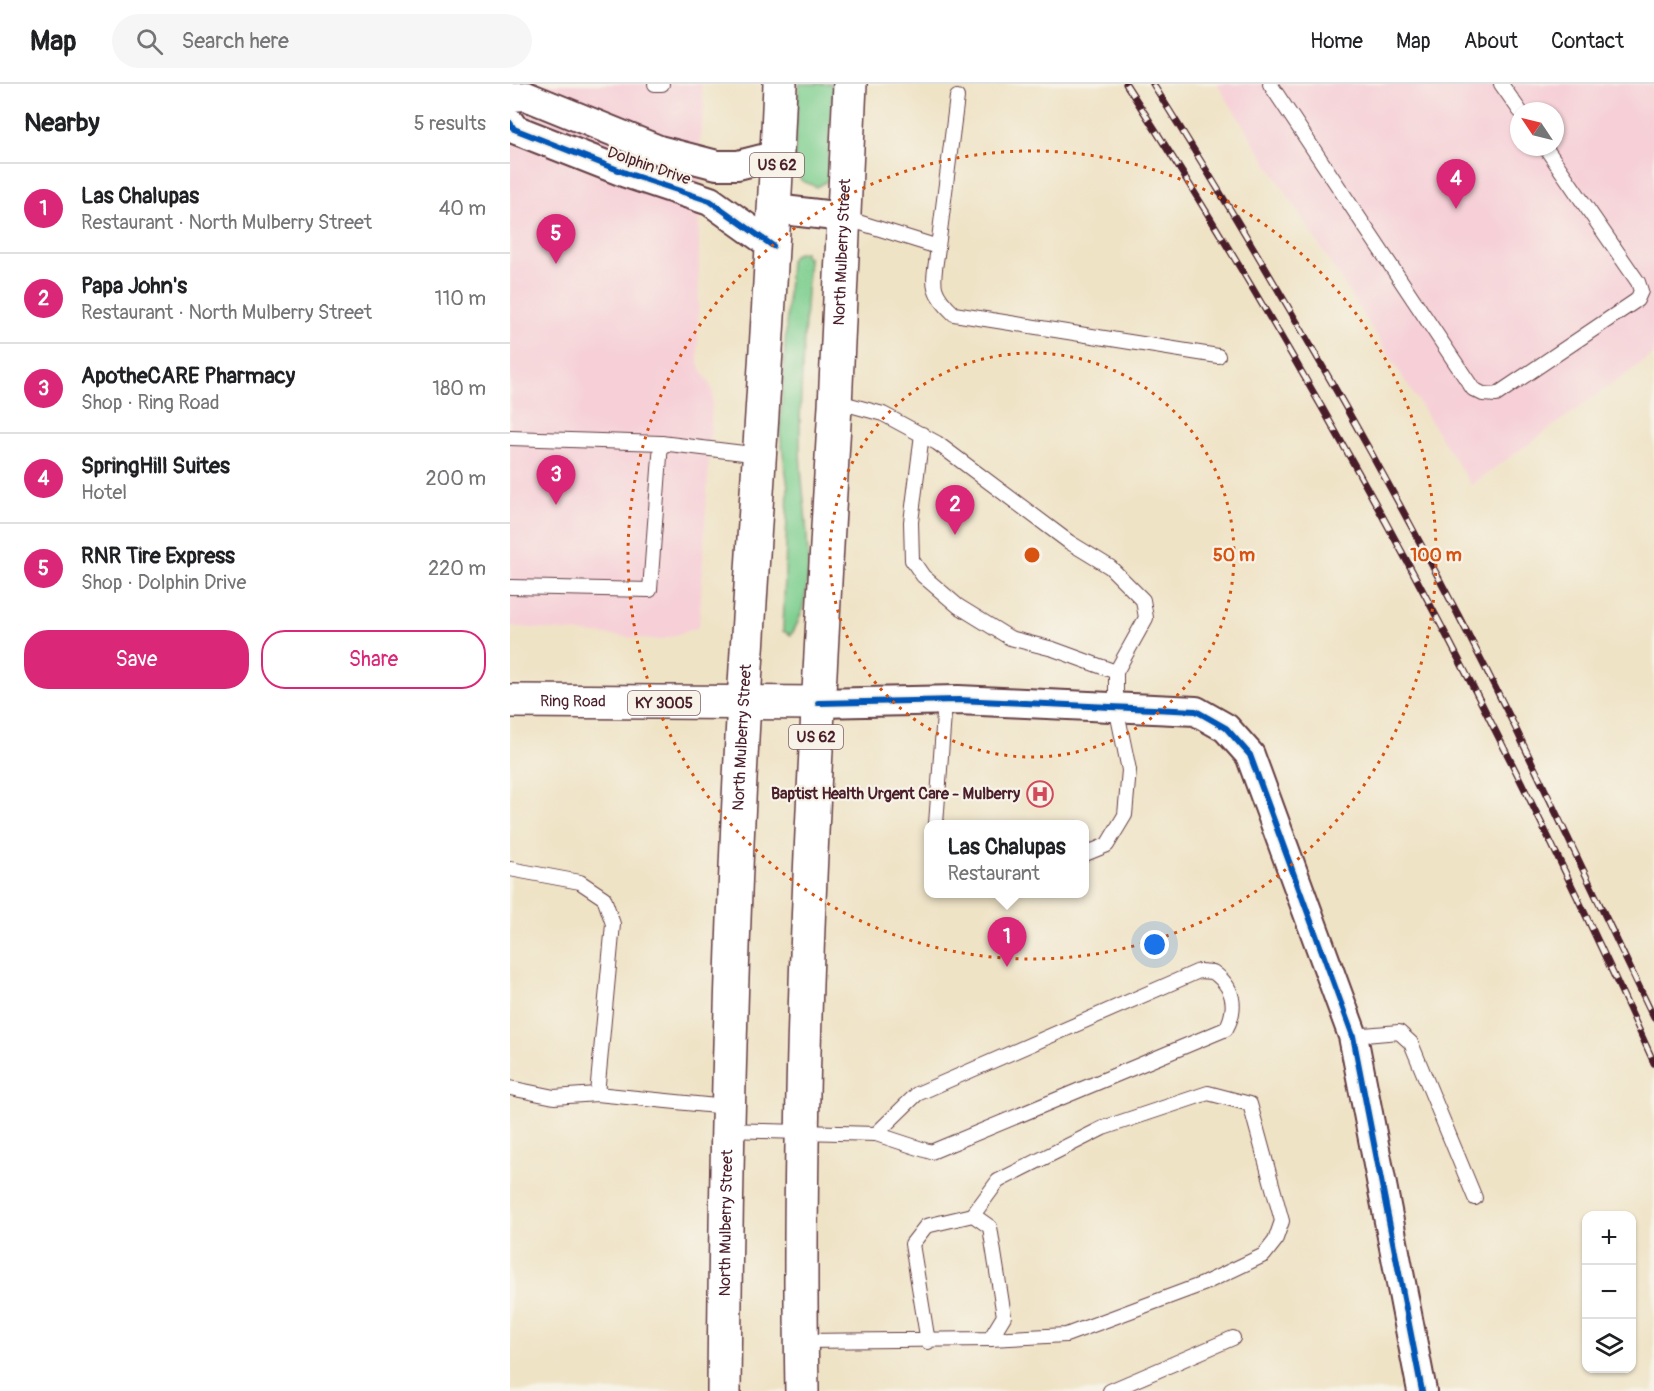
<!DOCTYPE html>
<html lang="en">
<head>
<meta charset="utf-8">
<style>
  :root { --surface:#fff; --page:#f6f6f6; --text:#202124; --muted:#757577; --line:#e0e0e0; --accent:#db2777 }
  body { margin:0; font-family:Pangolin,sans-serif; background:var(--page); color:var(--text) }
  .controls { position:absolute; right:18px; bottom:18px; display:grid; overflow:hidden; border-radius:12px; box-shadow:0 2px 4px #0004 }
  .controls button { width:54px; height:54px; display:grid; place-items:center; padding:0; border:0; border-bottom:2px solid var(--line); background:var(--surface); color:var(--text); font:30px sans-serif }
  .compass { position:absolute; left:1000px; top:18px; width:54px; height:54px; border-radius:50%; background:var(--surface); box-shadow:0 2px 4px #0004; rotate:305deg }
  .you { position:absolute; left:645px; top:861px; width:21px; height:21px; margin:-15px; border:4px solid #fff; border-radius:50%; background:#1a73e8; box-shadow:0 0 0 9px #1a73e833 }
  .badge { display:grid; place-items:center; width:39px; height:39px; border-radius:50%; background:var(--accent); color:#fff; font-size:20px; font-weight:700 }
  .pin { position:absolute; translate:-50% -50px; filter:drop-shadow(0 2px 3px #0008) }
  .pin::after { content:''; position:absolute; top:32px; width:21px; height:18px; background:inherit; clip-path:polygon(0 0,100% 0,50% 100%) }
  .popup { position:absolute; left:414px; top:736px; width:165px; height:78px; box-sizing:border-box; display:grid; place-content:center; border-radius:12px; background:var(--surface); filter:drop-shadow(0 2px 4px #0005); font-size:20px; white-space:nowrap; color:var(--muted) }
  .popup b { font-size:22px; color:var(--text) }
  .popup::after { content:''; position:absolute; left:50%; top:100%; margin-left:-12px; border:12px solid transparent; border-top-color:var(--surface) }
  .list { margin:0; padding:0; list-style:none }
  h2 { display:flex; justify-content:space-between; align-items:center; height:78px; margin:0; padding:0 24px; font-size:26px }
  h2 small { font-size:20px; font-weight:400; color:var(--muted) }
  .list li { display:grid; grid-template-columns:39px 1fr auto; gap:18px; align-items:center; box-sizing:border-box; height:90px; padding:0 24px; border-top:2px solid var(--line) }
  .list b { display:block; font-size:22px; white-space:nowrap }
  .list p { margin:0; font-size:20px; white-space:nowrap; color:var(--muted) }
  .list em { font-size:20px; font-style:normal; color:var(--muted) }
  .actions { display:flex; gap:12px; padding:18px 24px }
  .actions a { flex:1; padding:14px 0; border:2px solid var(--accent); border-radius:24px; text-align:center; font-size:21px; color:var(--accent) }
  .actions .main { background:var(--accent); color:#fff }
  .icon { flex:none; width:33px; height:33px; fill:none; stroke:currentColor; stroke-width:2; stroke-linecap:round; stroke-linejoin:round }
  .map { position:relative; flex:none; width:1144px; height:1307px; overflow:hidden }
  header { display:flex; align-items:center; gap:36px; box-sizing:border-box; height:84px; padding:0 30px; background:var(--surface); border-bottom:2px solid var(--line) }
  header strong { font-size:28px }
  nav { display:flex; gap:33px; margin-inline-start:auto; font-size:21px }
  .search { width:420px; height:54px; background:var(--page); display:flex; align-items:center; gap:15px; box-sizing:border-box; padding:0 21px; border-radius:33px; color:var(--muted); font-size:22px }
  main { display:flex }
  aside { flex:1; background:var(--surface) }
  .map>svg:first-child { display:block }
  .built { fill:#f6cfd7; fill-rule:evenodd }
  .green { fill:#7ecf90; stroke:#64775e; stroke-width:1.5 }
  .lines { fill:none; stroke-linecap:round; stroke-linejoin:round }
  .lane-casing { stroke:#633c42; stroke-width:16 }
  .street-casing { stroke:#633c42; stroke-width:32 }
  .primary-casing { stroke:#633c42; stroke-width:36 }
  .lane { stroke:#fff; stroke-width:14 }
  .street { stroke:#fff; stroke-width:28 }
  .primary { stroke:#fff; stroke-width:33 }
  .rail-casing { stroke:#4a1f2b; stroke-width:7 }
  .rail { stroke:#f7f3e8; stroke-width:4.5; stroke-dasharray:14; stroke-linecap:butt }
  .cycleway-casing { stroke:#f7f3e8; stroke-width:10 }
  .cycleway { stroke:#0057b8; stroke-width:6 }
  .ring { fill:none; stroke:#d8530f; stroke-width:3; stroke-dasharray:3 6 }
  .labels { text-anchor:middle; dominant-baseline:central; stroke-width:4.5; stroke-linejoin:round; paint-order:stroke }
  .shield { fill:#f7f3e8; stroke:#7e5f64; stroke-width:1.5 }
  .shield-label { font-size:15px; font-weight:bold; fill:#4a1f2b }
  .street-label { font-size:16px; fill:#4a1f2b; stroke:#f7f3e8 }
  .poi-label { font-size:16px; font-weight:bold; fill:#4a1f2b; stroke:#f7f3e8; text-anchor:end }
  .centre { fill:#d8530f; stroke:#f7f3e8; stroke-width:3 }
  .ring-label { font-size:18px; text-anchor:middle; font-weight:bold; fill:#d8530f; stroke:#f7f3e8; stroke-width:4.5; stroke-linejoin:round; paint-order:stroke }
</style>
</head>
<body>
<header>
<strong>Map</strong>
<div class="search"><svg class="icon" aria-label="search" viewBox="0 0 24 24"><circle cx="10" cy="10" r="6"/><path d="M15 15l6 6"/></svg>Search here</div>
<nav><a>Home</a><a>Map</a><a>About</a><a>Contact</a></nav>
</header>
<main>
<aside>
<h2>Nearby<small>5 results</small></h2>
<ul class="list">
<li><span class="badge">1</span><div><b>Las Chalupas</b><p>Restaurant · North Mulberry Street</p></div><em>40 m</em></li>
<li><span class="badge">2</span><div><b>Papa John's</b><p>Restaurant · North Mulberry Street</p></div><em>110 m</em></li>
<li><span class="badge">3</span><div><b>ApotheCARE Pharmacy</b><p>Shop · Ring Road</p></div><em>180 m</em></li>
<li><span class="badge">4</span><div><b>SpringHill Suites</b><p>Hotel</p></div><em>200 m</em></li>
<li><span class="badge">5</span><div><b>RNR Tire Express</b><p>Shop · Dolphin Drive</p></div><em>220 m</em></li>
</ul>
<div class="actions"><a class="main">Save</a><a>Share</a></div>
</aside>
<div class="map">
<svg width="1144" height="1307" viewBox="0 0 1144 1307">
  <rect width="100%" height="100%" fill="#f7f3e8"/>
  <filter id="ink" filterUnits="userSpaceOnUse"><feTurbulence type="fractalNoise" baseFrequency=".0167" numOctaves="2"/><feDisplacementMap in="SourceGraphic" scale="12" xChannelSelector="R" yChannelSelector="G"/><feConvolveMatrix kernelMatrix="1 2 1 2 8 2 1 2 1" color-interpolation-filters="sRGB"/></filter>
  <filter id="wash" filterUnits="userSpaceOnUse"><feTurbulence type="fractalNoise" baseFrequency=".008" numOctaves="4" result="noise"/><feDisplacementMap in="SourceGraphic" scale="24" xChannelSelector="R" yChannelSelector="G"/><feGaussianBlur stdDeviation="1.35" result="paint"/><feColorMatrix in="noise" values="0 0 0 0 0 0 0 0 0 0 0 0 0 0 0 0 0 1.4 0 .05"/><feComposite in="paint" operator="in"/></filter>
  <g filter="url(#wash)">
    <rect width="100%" height="100%" fill="#efe3c6"/>
    <g class="built">
      <path d="M0,0H191L194,23L190,55L188,279L203,307L189,543L150,556L0,542Z"/>
      <path d="M707,0H1144V270L961,401ZM1009,27H1045V63H1009Z"/>
    </g>
    <g class="green">
      <path d="M289,0H323L317,97L307,103L292,97L284,85Z"/>
      <path d="M295,168V173H299C296,236 289,299 290,362C290,417 313,502 281,551L273,547L278,403L270,349L280,176L285,170Z"/>
    </g>
  </g>
  <g filter="url(#ink)">
    <g class="lines">
      <g class="lane-casing">
        <g id="lane">
          <path d="M145,0H152"/>
          <path d="M760,0L963,305L973,310L986,311L1127,216L1131,207L1128,198L1035,63"/>
          <path d="M991,0L1010,27"/>
          <path d="M335,134L428,163L447,13"/>
          <path d="M428,163C424,198 417,205 444,230L708,272"/>
          <path d="M325,317L373,330L427,359L559,458L600,483L633,516L636,534L606,588V623L619,686L615,731L597,761L575,770"/>
          <path d="M412,350L401,438L402,476L413,492L448,522L500,554L543,565L606,588"/>
          <path d="M0,354L151,359"/>
          <path d="M0,503L140,506L151,359L250,371"/>
          <path d="M426,740L435,617"/>
          <path d="M0,785L70,798L94,814L103,840L87,1010"/>
          <path d="M843,952L889,948L901,959L965,1114"/>
          <path d="M0,1004L44,1013L87,1010L216,1023"/>
          <path d="M218,1046L366,1050L421,1068L716,945C728,923 724,903 703,888L689,887L407,1010L366,1050"/>
          <path d="M463,1131L488,1097L593,1044L698,1009L740,1020L772,1137L765,1157L754,1171L693,1200L556,1251L480,1255"/>
          <path d="M292,1257L480,1255L494,1232L480,1143L463,1131L416,1142L402,1160L418,1258"/>
          <path d="M600,1307L723,1254"/>
        </g>
      </g>
      <g class="street-casing">
        <g id="street">
          <path d="M0,13L16,12L149,66L207,81H228L268,71"/>
          <path d="M0,39L4,45L116,89L200,117L263,162"/>
          <path d="M265,125L333,133"/>
          <path d="M308,619L448,616L686,627L716,644L740,671L843,952L912,1307"/>
        </g>
      </g>
      <g class="primary-casing">
        <g id="primary">
          <path id="s1" d="M0,617L308,619"/>
          <path id="s2" d="M214,1307C216,1055 222,803 238,551C249,368 263,184 270,0"/>
          <path id="s3" d="M292,1307C286,978 306,650 325,322C331,215 334,107 340,0"/>
        </g>
      </g>
      <use href="#lane" class="lane"/>
      <use href="#street" class="street"/>
      <use href="#primary" class="primary"/>
      <g class="rail-casing">
        <g id="rail">
          <path d="M616,0C817,312 992,641 1144,979"/>
          <path d="M643,0C773,207 895,421 1004,641C1051,738 1097,837 1144,934"/>
        </g>
      </g>
      <use href="#rail" class="rail"/>
      <g class="cycleway-casing">
        <g id="cycleway">
          <path d="M0,39L4,45L116,89L200,117L263,162"/>
          <path d="M308,619L448,616L686,627L716,644L740,671L843,952L912,1307"/>
        </g>
      </g>
      <use href="#cycleway" class="cycleway"/>
    </g>
  </g>
  <g class="ring">
    <circle cx="522" cy="471" r="202"/>
    <circle cx="522" cy="471" r="404"/>
  </g>
  <defs>
    <g id="hospital-ring" transform="scale(1.35)"><circle r="9.5" fill="#f7f3e8" stroke="#d1495b" stroke-width="1.5"/><path d="M-5-5h3v3.5h4V-5h3V5h-3V1.5h-4V5h-3Z" fill="#d1495b"/></g>
  </defs>
  <g fill-rule="evenodd">
    <use href="#hospital-ring" x="530" y="710"/>
  </g>
  <g class="labels">
    <g class="shield">
      <rect x="240" y="69" width="54" height="24" rx="4.5"/>
      <rect x="118" y="607" width="72" height="24" rx="4.5"/>
      <rect x="279" y="641" width="54" height="24" rx="4.5"/>
    </g>
    <g class="shield-label">
      <text x="267" y="81">US 62</text>
      <text x="154" y="619">KY 3005</text>
      <text x="306" y="653">US 62</text>
    </g>
    <g class="street-label">
      <text transform="translate(139 82) rotate(19)">Dolphin Drive</text>
      <text stroke="none"><textPath href="#s3" startOffset="1140">North Mulberry Street</textPath></text>
      <text stroke="none"><textPath href="#s1" startOffset="63">Ring Road</textPath></text>
      <text stroke="none"><textPath href="#s2" startOffset="654">North Mulberry Street</textPath></text>
      <text stroke="none"><textPath href="#s2" startOffset="168">North Mulberry Street</textPath></text>
    </g>
    <g class="poi-label">
      <text x="510" y="710">Baptist Health Urgent Care - Mulberry</text>
    </g>
  </g>
  <circle cx="522" cy="471" r="9" class="centre"/>
  <g class="ring-label">
    <text x="724" y="477">50 m</text>
    <text x="926" y="477">100 m</text>
  </g>
</svg>
<div class="controls">
<button>+</button>
<button>−</button>
<button><svg class="icon" aria-label="layers" viewBox="0 0 24 24"><path d="M12 4l9 5-9 5-9-5zM3 14l9 5 9-5"/></svg></button>
</div>
<svg class="compass" viewBox="-18 -18 36 36"><path d="M0-13l5 13h-10z" fill="#e53935"/><path d="M0 13l5-13h-10z" fill="#757577"/></svg>
<div class="you"></div>
<div class="pin badge" style="left:497px;top:883px">1</div>
<div class="popup"><b>Las Chalupas</b>Restaurant</div>
<div class="pin badge" style="left:445px;top:451px">2</div>
<div class="pin badge" style="left:46px;top:421px">3</div>
<div class="pin badge" style="left:946px;top:125px">4</div>
<div class="pin badge" style="left:46px;top:180px">5</div>
</div>
</main>
</body>
</html>
